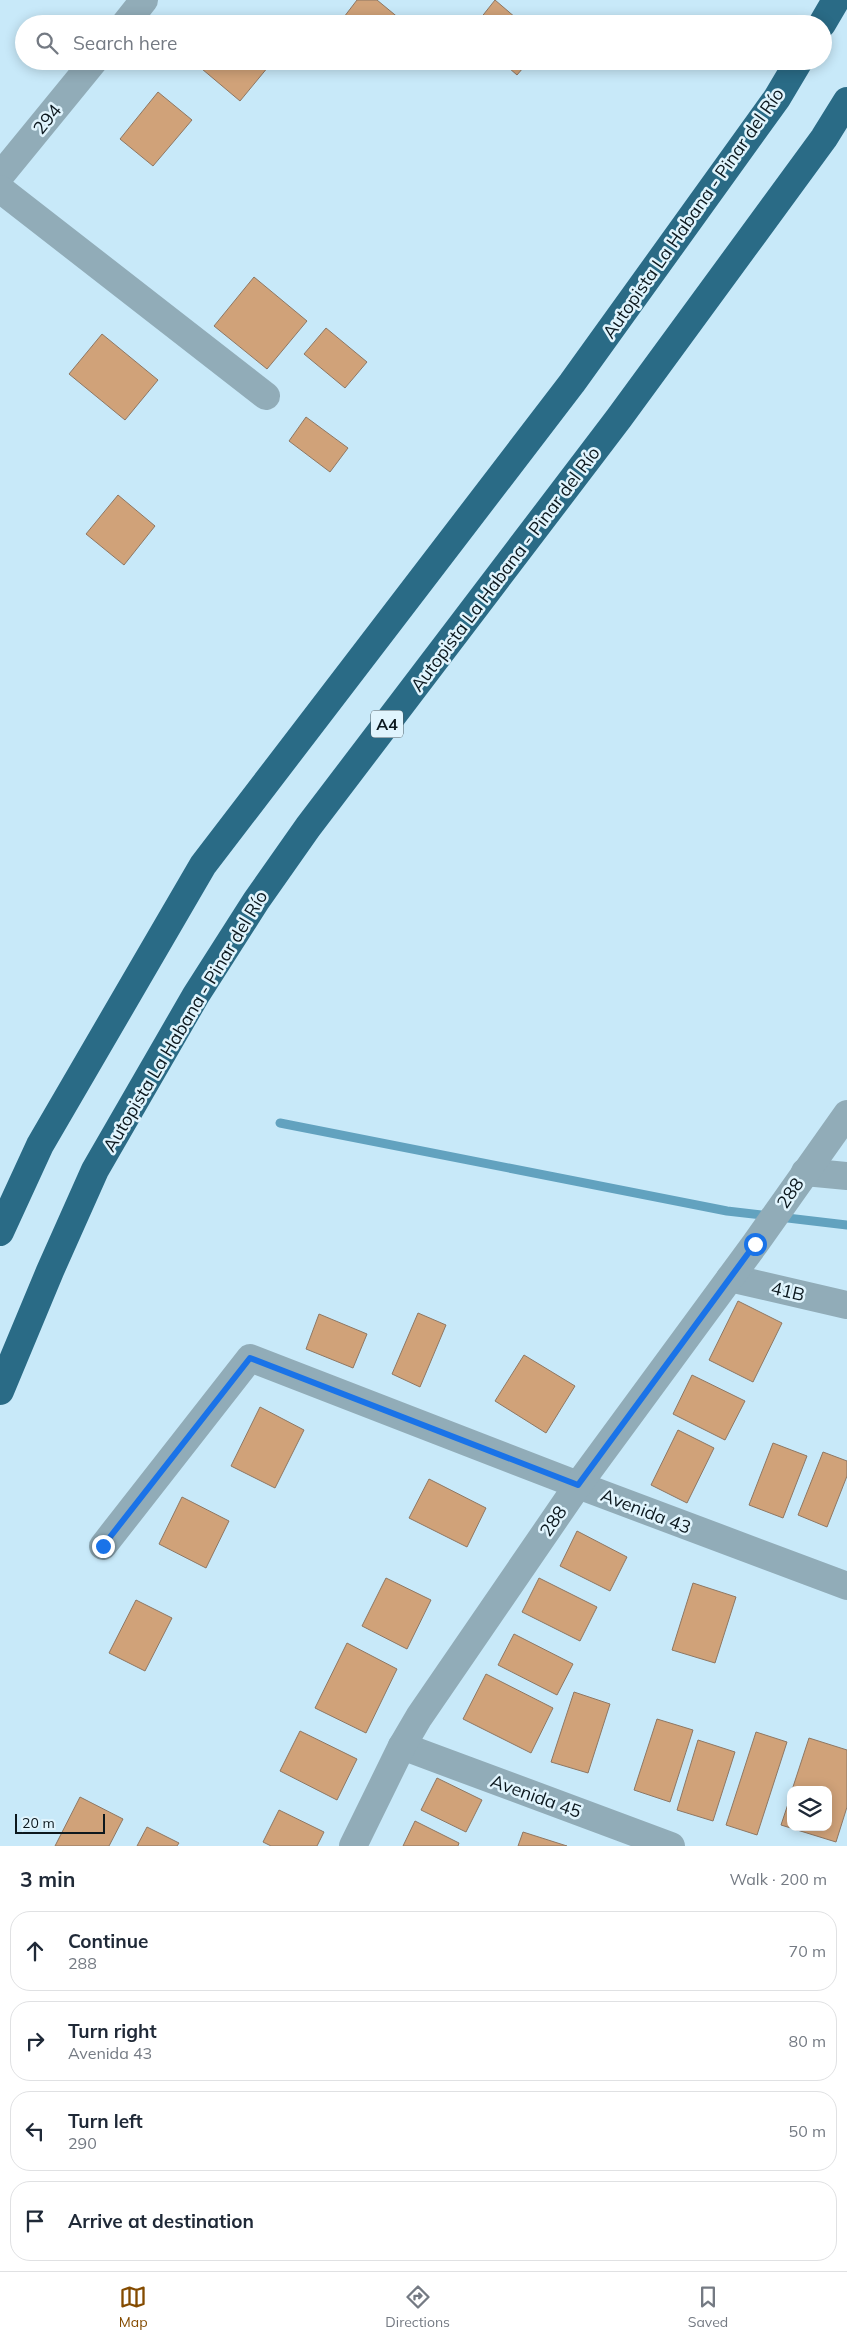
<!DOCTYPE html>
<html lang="en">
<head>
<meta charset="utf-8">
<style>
  :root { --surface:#fff; --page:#f6f6f7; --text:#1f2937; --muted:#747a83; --line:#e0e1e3; --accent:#844b00 }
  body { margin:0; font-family:Mulish,sans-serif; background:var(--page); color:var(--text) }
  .controls { position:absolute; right:15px; bottom:15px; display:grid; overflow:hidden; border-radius:10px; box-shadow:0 2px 12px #0003 }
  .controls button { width:45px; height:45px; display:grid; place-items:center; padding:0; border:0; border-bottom:1px solid var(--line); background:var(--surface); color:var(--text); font:25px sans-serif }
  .scale { position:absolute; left:15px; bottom:12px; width:90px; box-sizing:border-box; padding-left:5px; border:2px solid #0c181e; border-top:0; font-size:14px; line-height:18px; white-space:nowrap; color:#0c181e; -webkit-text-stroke:4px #e0f4fd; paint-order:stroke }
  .stop { position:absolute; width:15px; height:15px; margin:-11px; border:4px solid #1a73e8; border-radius:50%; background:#fff }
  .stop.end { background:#1a73e8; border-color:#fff; box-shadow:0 1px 5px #0008 }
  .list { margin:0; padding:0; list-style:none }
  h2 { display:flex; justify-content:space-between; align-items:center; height:65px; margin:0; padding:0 20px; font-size:21px }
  h2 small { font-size:16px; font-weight:400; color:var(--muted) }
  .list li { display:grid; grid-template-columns:32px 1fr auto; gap:15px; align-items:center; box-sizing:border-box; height:80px; margin:0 10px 10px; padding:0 10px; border:1px solid var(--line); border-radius:20px }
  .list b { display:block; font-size:19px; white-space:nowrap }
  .list p { margin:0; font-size:16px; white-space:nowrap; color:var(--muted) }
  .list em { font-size:16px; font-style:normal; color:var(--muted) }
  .icon { flex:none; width:28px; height:28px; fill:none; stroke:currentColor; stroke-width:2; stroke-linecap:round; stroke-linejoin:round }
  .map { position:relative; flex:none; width:847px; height:1846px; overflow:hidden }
  .search { position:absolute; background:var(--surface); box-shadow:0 2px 12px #0003; left:15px; right:15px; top:15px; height:55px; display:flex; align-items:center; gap:12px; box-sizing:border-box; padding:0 18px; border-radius:28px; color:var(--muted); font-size:19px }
  .sheet { height:425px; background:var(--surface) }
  nav { display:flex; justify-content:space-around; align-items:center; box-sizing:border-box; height:70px; border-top:1px solid var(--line); background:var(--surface); font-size:14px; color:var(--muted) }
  nav a { display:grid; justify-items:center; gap:2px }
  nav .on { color:var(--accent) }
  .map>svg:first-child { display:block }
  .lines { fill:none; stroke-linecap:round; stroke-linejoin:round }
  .stream { stroke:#62a2bf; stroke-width:9 }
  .building { fill:#d0a279; stroke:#8e7763 }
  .minor { stroke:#91acb8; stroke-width:28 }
  .highway { stroke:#2a6b86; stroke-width:28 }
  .route { stroke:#1a73e8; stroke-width:6 }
  .labels { text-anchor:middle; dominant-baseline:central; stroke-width:5; stroke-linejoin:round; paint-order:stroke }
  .shield { fill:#e0f4fd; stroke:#4c5a61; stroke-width:1 }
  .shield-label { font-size:16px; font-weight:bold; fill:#0c181e }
  .street-label { font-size:18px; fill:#0c181e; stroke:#e0f4fd }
</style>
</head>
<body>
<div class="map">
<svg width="847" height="1846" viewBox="0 0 847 1846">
  <rect width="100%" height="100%" fill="#c8e9f9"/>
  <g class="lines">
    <path class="stream" d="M280,1123L727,1211L847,1225"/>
  </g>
  <g class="building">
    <path d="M357,0H377L406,24H352L344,17Z"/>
    <path d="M495,0L523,24H476Z"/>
    <path d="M245,16L254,24H239Z"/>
    <path d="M208,61H273L240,101L202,69Z"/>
    <path d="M501,61H529L517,75Z"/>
    <path d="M158,92L192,120L153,166L120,139Z"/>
    <path d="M254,277L307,321L267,369L214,326Z"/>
    <path d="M326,328L367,362L345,388L304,354Z"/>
    <path d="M102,334L158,380L125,420L69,374Z"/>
    <path d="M306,417L348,448L330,472L289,441Z"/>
    <path d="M118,495L155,526L124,565L86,534Z"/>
    <path d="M738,1301L782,1323L753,1382L709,1360Z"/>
    <path d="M418,1313L446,1325L420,1387L392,1374Z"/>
    <path d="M319,1314L367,1334L353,1368L306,1349Z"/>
    <path d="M524,1355L575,1386L546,1433L495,1401Z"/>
    <path d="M692,1375L745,1401L725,1440L673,1414Z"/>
    <path d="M260,1407L304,1430L275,1488L231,1466Z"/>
    <path d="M678,1430L714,1448L687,1503L651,1485Z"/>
    <path d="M773,1443L807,1456L783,1518L749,1505Z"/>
    <path d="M823,1452L847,1461V1476L827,1527L798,1515Z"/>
    <path d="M429,1479L486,1508L467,1547L409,1518Z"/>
    <path d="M182,1497L229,1521L206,1568L159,1544Z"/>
    <path d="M577,1531L627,1557L610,1591L560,1566Z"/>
    <path d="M386,1578L431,1600L407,1649L362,1626Z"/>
    <path d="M539,1578L597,1607L580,1641L522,1612Z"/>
    <path d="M693,1583L736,1597L715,1663L672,1650Z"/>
    <path d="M136,1600L172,1618L145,1671L109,1653Z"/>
    <path d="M514,1634L573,1664L557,1695L498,1665Z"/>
    <path d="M347,1643L397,1669L366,1733L315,1708Z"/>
    <path d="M486,1674L553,1708L531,1753L463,1719Z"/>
    <path d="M574,1692L610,1704L588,1773L551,1762Z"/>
    <path d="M657,1719L693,1730L670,1802L634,1790Z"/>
    <path d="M300,1731L357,1759L337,1800L280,1771Z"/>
    <path d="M756,1732L787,1742L757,1835L726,1825Z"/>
    <path d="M809,1738L847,1750V1807L836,1842L781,1825L791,1795V1827H828V1790H792Z"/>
    <path d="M698,1740L735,1752L713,1821L677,1810Z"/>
    <path d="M437,1778L482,1800L466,1832L421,1810Z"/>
    <path d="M80,1797L123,1819L109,1846H55Z"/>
    <path d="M279,1810L324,1832L317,1846H271L263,1842Z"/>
    <path d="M415,1821L459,1843L458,1846H403Z"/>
    <path d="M147,1827L179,1843L177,1846H137Z"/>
    <path d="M523,1832L567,1846H518Z"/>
  </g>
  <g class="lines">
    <g class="minor">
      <path d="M125,24L144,0"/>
      <path d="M0,176L94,61"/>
      <path d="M0,189L266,396"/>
      <path d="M805,1172L847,1176"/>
      <path d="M730,1278L847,1305"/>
      <path d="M103,1546L250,1358L578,1485L847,1586"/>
      <path d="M402,1746L671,1846"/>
      <path d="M353,1846L402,1746L419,1717L578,1485L755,1244L847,1114"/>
    </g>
    <g class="highway">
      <path d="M822,24L836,0"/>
      <path d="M0,1232L40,1145L203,865L572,383L777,98L799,61"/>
      <path d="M0,1391L50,1271L95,1170L196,995L256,901L308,827L619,418L824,138L847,101"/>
    </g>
  </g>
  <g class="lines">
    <path class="route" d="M103,1546L250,1358L578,1485L755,1244"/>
  </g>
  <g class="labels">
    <rect class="shield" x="371" y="710.5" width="32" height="27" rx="4"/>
    <g class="shield-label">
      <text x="387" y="724">A4</text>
    </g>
    <g class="street-label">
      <text transform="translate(47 119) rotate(-51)">294</text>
      <text transform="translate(693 213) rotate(-55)">Autopista La Habana - Pinar del Río</text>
      <text transform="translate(505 569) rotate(-53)">Autopista La Habana - Pinar del Río</text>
      <text transform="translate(185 1021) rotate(-59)">Autopista La Habana - Pinar del Río</text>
      <text transform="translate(790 1193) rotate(-56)">288</text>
      <text transform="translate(788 1291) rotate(13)">41B</text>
      <text transform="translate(646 1511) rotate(21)">Avenida 43</text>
      <text transform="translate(553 1521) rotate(-56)">288</text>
      <text transform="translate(536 1796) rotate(20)">Avenida 45</text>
    </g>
  </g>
</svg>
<div class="controls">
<button><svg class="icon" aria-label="layers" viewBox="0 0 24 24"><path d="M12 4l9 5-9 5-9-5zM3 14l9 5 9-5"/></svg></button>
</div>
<div class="scale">20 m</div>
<div class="stop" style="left:755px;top:1244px"></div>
<div class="stop end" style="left:103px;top:1546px"></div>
<div class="search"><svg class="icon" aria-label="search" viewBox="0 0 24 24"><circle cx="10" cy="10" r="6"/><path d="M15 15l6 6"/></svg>Search here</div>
</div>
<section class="sheet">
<h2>3 min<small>Walk · 200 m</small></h2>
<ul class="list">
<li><svg class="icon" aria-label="ahead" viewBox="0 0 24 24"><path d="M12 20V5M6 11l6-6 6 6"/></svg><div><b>Continue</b><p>288</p></div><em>70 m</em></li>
<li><svg class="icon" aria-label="right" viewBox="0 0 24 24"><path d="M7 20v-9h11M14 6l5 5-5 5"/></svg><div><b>Turn right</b><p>Avenida 43</p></div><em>80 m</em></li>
<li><svg class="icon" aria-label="left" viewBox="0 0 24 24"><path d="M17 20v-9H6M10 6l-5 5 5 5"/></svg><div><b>Turn left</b><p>290</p></div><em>50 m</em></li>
<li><svg class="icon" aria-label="arrive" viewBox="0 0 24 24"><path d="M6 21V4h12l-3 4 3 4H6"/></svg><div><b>Arrive at destination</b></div></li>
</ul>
</section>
<nav>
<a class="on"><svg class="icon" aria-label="map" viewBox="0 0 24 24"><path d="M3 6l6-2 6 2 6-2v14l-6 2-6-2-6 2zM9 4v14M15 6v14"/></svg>Map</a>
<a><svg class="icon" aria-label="directions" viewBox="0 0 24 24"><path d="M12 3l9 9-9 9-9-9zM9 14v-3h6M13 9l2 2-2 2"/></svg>Directions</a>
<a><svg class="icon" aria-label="saved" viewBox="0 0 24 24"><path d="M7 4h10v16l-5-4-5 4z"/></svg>Saved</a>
</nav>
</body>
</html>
